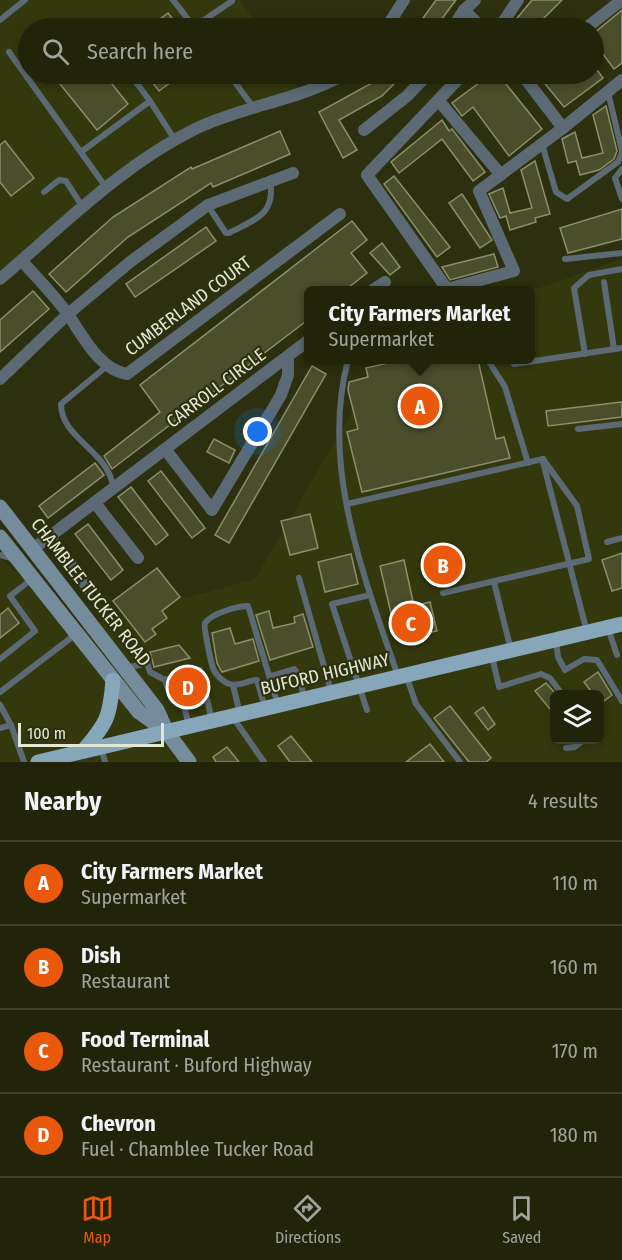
<!DOCTYPE html>
<html lang="en">
<head>
<meta charset="utf-8">
<style>
  :root { --surface:#22240a; --page:#2a2c13; --text:#f1f3f6; --muted:#a2a49c; --line:#3f412b; --accent:#ea580c }
  body { margin:0; font-family:"Fira Sans Condensed",sans-serif; background:var(--page); color:var(--text) }
  .controls { position:absolute; right:18px; bottom:18px; display:grid; overflow:hidden; border-radius:9px; box-shadow:0 3px 9px #0003 }
  .controls button { width:54px; height:54px; display:grid; place-items:center; padding:0; border:0; border-bottom:2px solid var(--line); background:var(--surface); color:var(--text); font:30px sans-serif }
  .scale { position:absolute; left:18px; bottom:15px; width:146px; box-sizing:border-box; padding-left:6px; border:3px solid #e3e7d3; border-top:0; font-size:16px; line-height:21px; white-space:nowrap; color:#e3e7d3; -webkit-text-stroke:4px #2d300e; paint-order:stroke }
  .you { position:absolute; left:258px; top:432px; width:21px; height:21px; margin:-15px; border:4px solid #fff; border-radius:50%; background:#1a73e8; box-shadow:0 0 0 9px #1a73e833 }
  .badge { display:grid; place-items:center; width:39px; height:39px; border-radius:50%; background:var(--accent); color:#fff; font-size:20px; font-weight:700 }
  .pin { position:absolute; translate:-50% -50%; border:3px solid #fff; box-shadow:0 2px 6px #0006 }
  .popup { position:absolute; left:304px; top:286px; width:231px; height:78px; box-sizing:border-box; display:grid; place-content:center; border-radius:9px; background:var(--surface); filter:drop-shadow(0 2px 4px #0005); font-size:20px; white-space:nowrap; color:var(--muted) }
  .popup b { font-size:22px; color:var(--text) }
  .popup::after { content:''; position:absolute; left:50%; top:100%; margin-left:-12px; border:12px solid transparent; border-top-color:var(--surface) }
  .list { margin:0; padding:0; list-style:none }
  h2 { display:flex; justify-content:space-between; align-items:center; height:78px; margin:0; padding:0 24px; font-size:26px }
  h2 small { font-size:20px; font-weight:400; color:var(--muted) }
  .list li { display:grid; grid-template-columns:39px 1fr auto; gap:18px; align-items:center; box-sizing:border-box; height:84px; padding:0 24px; border-top:2px solid var(--line) }
  .list b { display:block; font-size:22px; white-space:nowrap }
  .list p { margin:0; font-size:20px; white-space:nowrap; color:var(--muted) }
  .list em { font-size:20px; font-style:normal; color:var(--muted) }
  .icon { flex:none; width:33px; height:33px; fill:none; stroke:currentColor; stroke-width:2; stroke-linecap:round; stroke-linejoin:round }
  .map { position:relative; flex:none; width:622px; height:762px; overflow:hidden }
  .search { position:absolute; background:var(--surface); box-shadow:0 3px 9px #0003; left:18px; right:18px; top:18px; height:66px; display:flex; align-items:center; gap:15px; box-sizing:border-box; padding:0 21px; border-radius:33px; color:var(--muted); font-size:22px }
  .sheet { height:414px; background:var(--surface) }
  nav { display:flex; justify-content:space-around; align-items:center; box-sizing:border-box; height:84px; border-top:2px solid var(--line); background:var(--surface); font-size:16px; color:var(--muted) }
  nav a { display:grid; justify-items:center; gap:3px }
  nav .on { color:var(--accent) }
  .map>svg:first-child { display:block }
  .built { fill:#34380d; fill-rule:evenodd }
  .building { fill:#4a4e2b; stroke:#8a8f6b; stroke-width:1.5 }
  .lines { fill:none; stroke-linecap:round; stroke-linejoin:round }
  .service { stroke:#5b6a74; stroke-width:6 }
  .minor { stroke:#5b6a74; stroke-width:12 }
  .secondary { stroke:#748c9b; stroke-width:15 }
  .primary { stroke:#86a6b9; stroke-width:15 }
  .labels { text-anchor:middle; dominant-baseline:central; stroke-width:4.5; stroke-linejoin:round; paint-order:stroke }
  .street-label { font-size:18px; fill:#e3e7d3; stroke:#2d300e }
</style>
</head>
<body>
<div class="map">
<svg width="622" height="762" viewBox="0 0 622 762">
  <rect width="100%" height="100%" fill="#2d300e"/>
  <g class="built">
    <path d="M0,0H240L259,28H28V74H289L300,89L169,143L0,283Z"/>
    <path d="M622,259V762H0V558L80,627L255,579L382,360H531V291ZM554,694H600V740H554Z"/>
  </g>
  <g class="building">
    <path d="M436,0H456L435,28H416Z"/>
    <path d="M532,0H562L534,28H509Z"/>
    <path d="M622,10V63L614,69L597,46L594,49V33Z"/>
    <path d="M168,13L180,28H148Z"/>
    <path d="M594,66L603,78L564,107L537,74H594Z"/>
    <path d="M52,74H104L128,104L97,130Z"/>
    <path d="M146,74H171L175,79L159,91Z"/>
    <path d="M381,74H404L382,96L339,120L357,150L343,158L319,112L372,83Z"/>
    <path d="M491,74H498L542,129L509,156L473,107L462,116L452,103Z"/>
    <path d="M606,106L617,151L614,159L599,170L580,175L576,161L568,163L562,139L575,132L582,158L603,153L593,115Z"/>
    <path d="M442,120L449,131L452,129L485,172L473,181L442,139L399,173L391,162Z"/>
    <path d="M280,131L290,154L213,187L211,183L128,237L66,292L49,274L113,217L191,167L192,169Z"/>
    <path d="M5,141L34,178L11,196L0,182V145Z"/>
    <path d="M535,161L550,214L535,218L536,222L510,230L506,216L500,218L489,194L503,188L510,213L532,208L521,170Z"/>
    <path d="M394,176L450,247L437,257L384,184Z"/>
    <path d="M462,194L492,240L480,248L449,203Z"/>
    <path d="M622,209V239L568,253L560,228Z"/>
    <path d="M352,221L367,240L351,253L367,273L344,291H309V319L112,469L104,456L160,412L140,385Z"/>
    <path d="M206,227L216,241L135,297L126,284Z"/>
    <path d="M382,243L400,267L390,275L370,253Z"/>
    <path d="M494,254L498,267L450,280L442,267Z"/>
    <path d="M33,291L49,309L0,352V320Z"/>
    <path d="M401,360H478L496,439L504,437L510,458L362,492L347,432L358,429L348,390L349,382L368,377L366,368Z"/>
    <path d="M312,366L326,374L229,543L215,535Z"/>
    <path d="M622,402V417L548,426L546,411Z"/>
    <path d="M214,439L235,450L229,463L207,452Z"/>
    <path d="M95,463L104,475L48,518L39,506Z"/>
    <path d="M161,471L205,528L192,538L148,481Z"/>
    <path d="M131,487L168,535L156,545L118,497Z"/>
    <path d="M310,514L318,548L290,555L281,521Z"/>
    <path d="M88,524L123,570L111,580L75,534Z"/>
    <path d="M622,553V588L612,591L602,560Z"/>
    <path d="M351,554L358,584L325,592L318,562Z"/>
    <path d="M404,560L414,606L430,602L437,631L397,639L380,566Z"/>
    <path d="M157,568L180,597L162,611L167,618L152,629L156,634L145,642L113,601Z"/>
    <path d="M8,608L19,623L0,638V615Z"/>
    <path d="M269,611L273,628L295,623L294,617L303,614L313,647L270,660L256,615Z"/>
    <path d="M230,628L235,644L253,639L259,661L222,672L217,663L212,633Z"/>
    <path d="M179,645L190,658L154,667L150,652Z"/>
    <path d="M598,672L612,695L600,704V694H593L584,682Z"/>
    <path d="M197,678L200,682L205,681L206,685L175,694L172,684Z"/>
    <path d="M546,683L555,693V715L535,691Z"/>
    <path d="M450,706L491,758L486,762H469L434,718Z"/>
    <path d="M483,707L495,724L488,730L475,713Z"/>
    <path d="M291,736L312,762H290L278,746Z"/>
    <path d="M430,744L444,762H406Z"/>
    <path d="M227,747L239,762H216L213,757Z"/>
  </g>
  <g class="lines">
    <g class="service">
      <path d="M173,0L195,28"/>
      <path d="M0,20L25,0"/>
      <path d="M194,27L232,1"/>
      <path d="M9,52L105,186"/>
      <path d="M130,74L150,101L175,140"/>
      <path d="M229,74L253,107"/>
      <path d="M608,92L622,151"/>
      <path d="M542,144L556,192L567,199L618,162L622,152"/>
      <path d="M81,152L150,101"/>
      <path d="M622,169L615,178L622,199"/>
      <path d="M44,192L59,180L66,181L82,206"/>
      <path d="M208,206L226,233H229C255,219 276,215 270,181"/>
      <path d="M565,259L622,253"/>
      <path d="M604,282L614,349"/>
      <path d="M585,354L574,288L589,275L622,269"/>
      <path d="M348,360C320,466 364,577 398,676"/>
      <path d="M488,360L505,387L528,463"/>
      <path d="M514,364L622,348"/>
      <path d="M107,366L61,404C61,439 109,451 113,487"/>
      <path d="M578,429L622,424"/>
      <path d="M543,462L587,632"/>
      <path d="M347,504L543,459"/>
      <path d="M607,542L622,538"/>
      <path d="M0,555L14,559"/>
      <path d="M299,578L331,691"/>
      <path d="M494,582L511,650"/>
      <path d="M443,593L589,559L577,506L543,459"/>
      <path d="M608,628L617,655"/>
      <path d="M556,641L558,657L565,670L584,659L597,660L622,701"/>
      <path d="M492,656L499,687L541,674L550,678L562,694"/>
      <path d="M0,659L35,631L10,596L32,579"/>
      <path d="M126,668L147,663L150,672L165,680L200,670L202,677"/>
      <path d="M406,675L416,704L460,762"/>
      <path d="M271,676L294,669L299,675L304,698"/>
      <path d="M165,680L172,700L182,698"/>
      <path d="M233,685L240,714"/>
      <path d="M205,690L212,721"/>
      <path d="M0,692L76,634"/>
      <path d="M0,705L11,725L24,762"/>
      <path d="M265,708L257,680C249,680 238,687 230,684C224,683 215,674 213,668C211,662 203,626 205,623C212,613 238,606 248,606L278,705"/>
      <path d="M367,710L332,604L370,595"/>
      <path d="M232,716L264,762"/>
      <path d="M189,726L182,698L205,692"/>
      <path d="M0,728L11,725"/>
      <path d="M101,747L105,762"/>
      <path d="M566,748L575,747L584,740"/>
    </g>
    <g class="minor">
      <path d="M464,10L482,28"/>
      <path d="M386,28L404,0"/>
      <path d="M453,28L464,10L475,0"/>
      <path d="M499,28L518,0"/>
      <path d="M586,28L622,0"/>
      <path d="M463,74L367,175L447,289L514,271L479,191L563,128"/>
      <path d="M528,74L524,77L563,128L622,80"/>
      <path d="M439,101L501,175"/>
      <path d="M364,130L407,96L428,74"/>
      <path d="M22,261C37,278 54,295 67,313C82,334 99,370 127,374L340,214"/>
      <path d="M0,279C62,226 121,166 195,129C243,106 299,100 345,74"/>
      <path d="M373,290L385,282"/>
      <path d="M0,379L68,314L130,262L208,205L293,173"/>
      <path d="M165,449L212,510L281,395L288,375V356"/>
      <path d="M95,503L138,558"/>
      <path d="M50,537L95,597"/>
      <path d="M33,549L309,340"/>
    </g>
    <g class="secondary">
      <path d="M0,507L157,710L167,732L189,762"/>
      <path d="M0,537L139,712L167,732"/>
    </g>
    <g class="primary">
      <path d="M83,751C107,723 110,717 113,680"/>
      <path d="M38,762L622,624"/>
    </g>
  </g>
  <g class="labels">
    <g class="street-label">
      <text transform="translate(188 306) rotate(-37)">CUMBERLAND COURT</text>
      <text transform="translate(216 388) rotate(-37)">CARROLL CIRCLE</text>
      <text transform="translate(91 592) rotate(52)">CHAMBLEE TUCKER ROAD</text>
      <text transform="translate(325 674) rotate(-13)">BUFORD HIGHWAY</text>
    </g>
  </g>
</svg>
<div class="controls">
<button><svg class="icon" aria-label="layers" viewBox="0 0 24 24"><path d="M12 4l9 5-9 5-9-5zM3 14l9 5 9-5"/></svg></button>
</div>
<div class="scale">100 m</div>
<div class="you"></div>
<div class="pin badge" style="left:420px;top:406px">A</div>
<div class="popup"><b>City Farmers Market</b>Supermarket</div>
<div class="pin badge" style="left:443px;top:565px">B</div>
<div class="pin badge" style="left:411px;top:623px">C</div>
<div class="pin badge" style="left:188px;top:687px">D</div>
<div class="search"><svg class="icon" aria-label="search" viewBox="0 0 24 24"><circle cx="10" cy="10" r="6"/><path d="M15 15l6 6"/></svg>Search here</div>
</div>
<section class="sheet">
<h2>Nearby<small>4 results</small></h2>
<ul class="list">
<li><span class="badge">A</span><div><b>City Farmers Market</b><p>Supermarket</p></div><em>110 m</em></li>
<li><span class="badge">B</span><div><b>Dish</b><p>Restaurant</p></div><em>160 m</em></li>
<li><span class="badge">C</span><div><b>Food Terminal</b><p>Restaurant · Buford Highway</p></div><em>170 m</em></li>
<li><span class="badge">D</span><div><b>Chevron</b><p>Fuel · Chamblee Tucker Road</p></div><em>180 m</em></li>
</ul>
</section>
<nav>
<a class="on"><svg class="icon" aria-label="map" viewBox="0 0 24 24"><path d="M3 6l6-2 6 2 6-2v14l-6 2-6-2-6 2zM9 4v14M15 6v14"/></svg>Map</a>
<a><svg class="icon" aria-label="directions" viewBox="0 0 24 24"><path d="M12 3l9 9-9 9-9-9zM9 14v-3h6M13 9l2 2-2 2"/></svg>Directions</a>
<a><svg class="icon" aria-label="saved" viewBox="0 0 24 24"><path d="M7 4h10v16l-5-4-5 4z"/></svg>Saved</a>
</nav>
</body>
</html>
